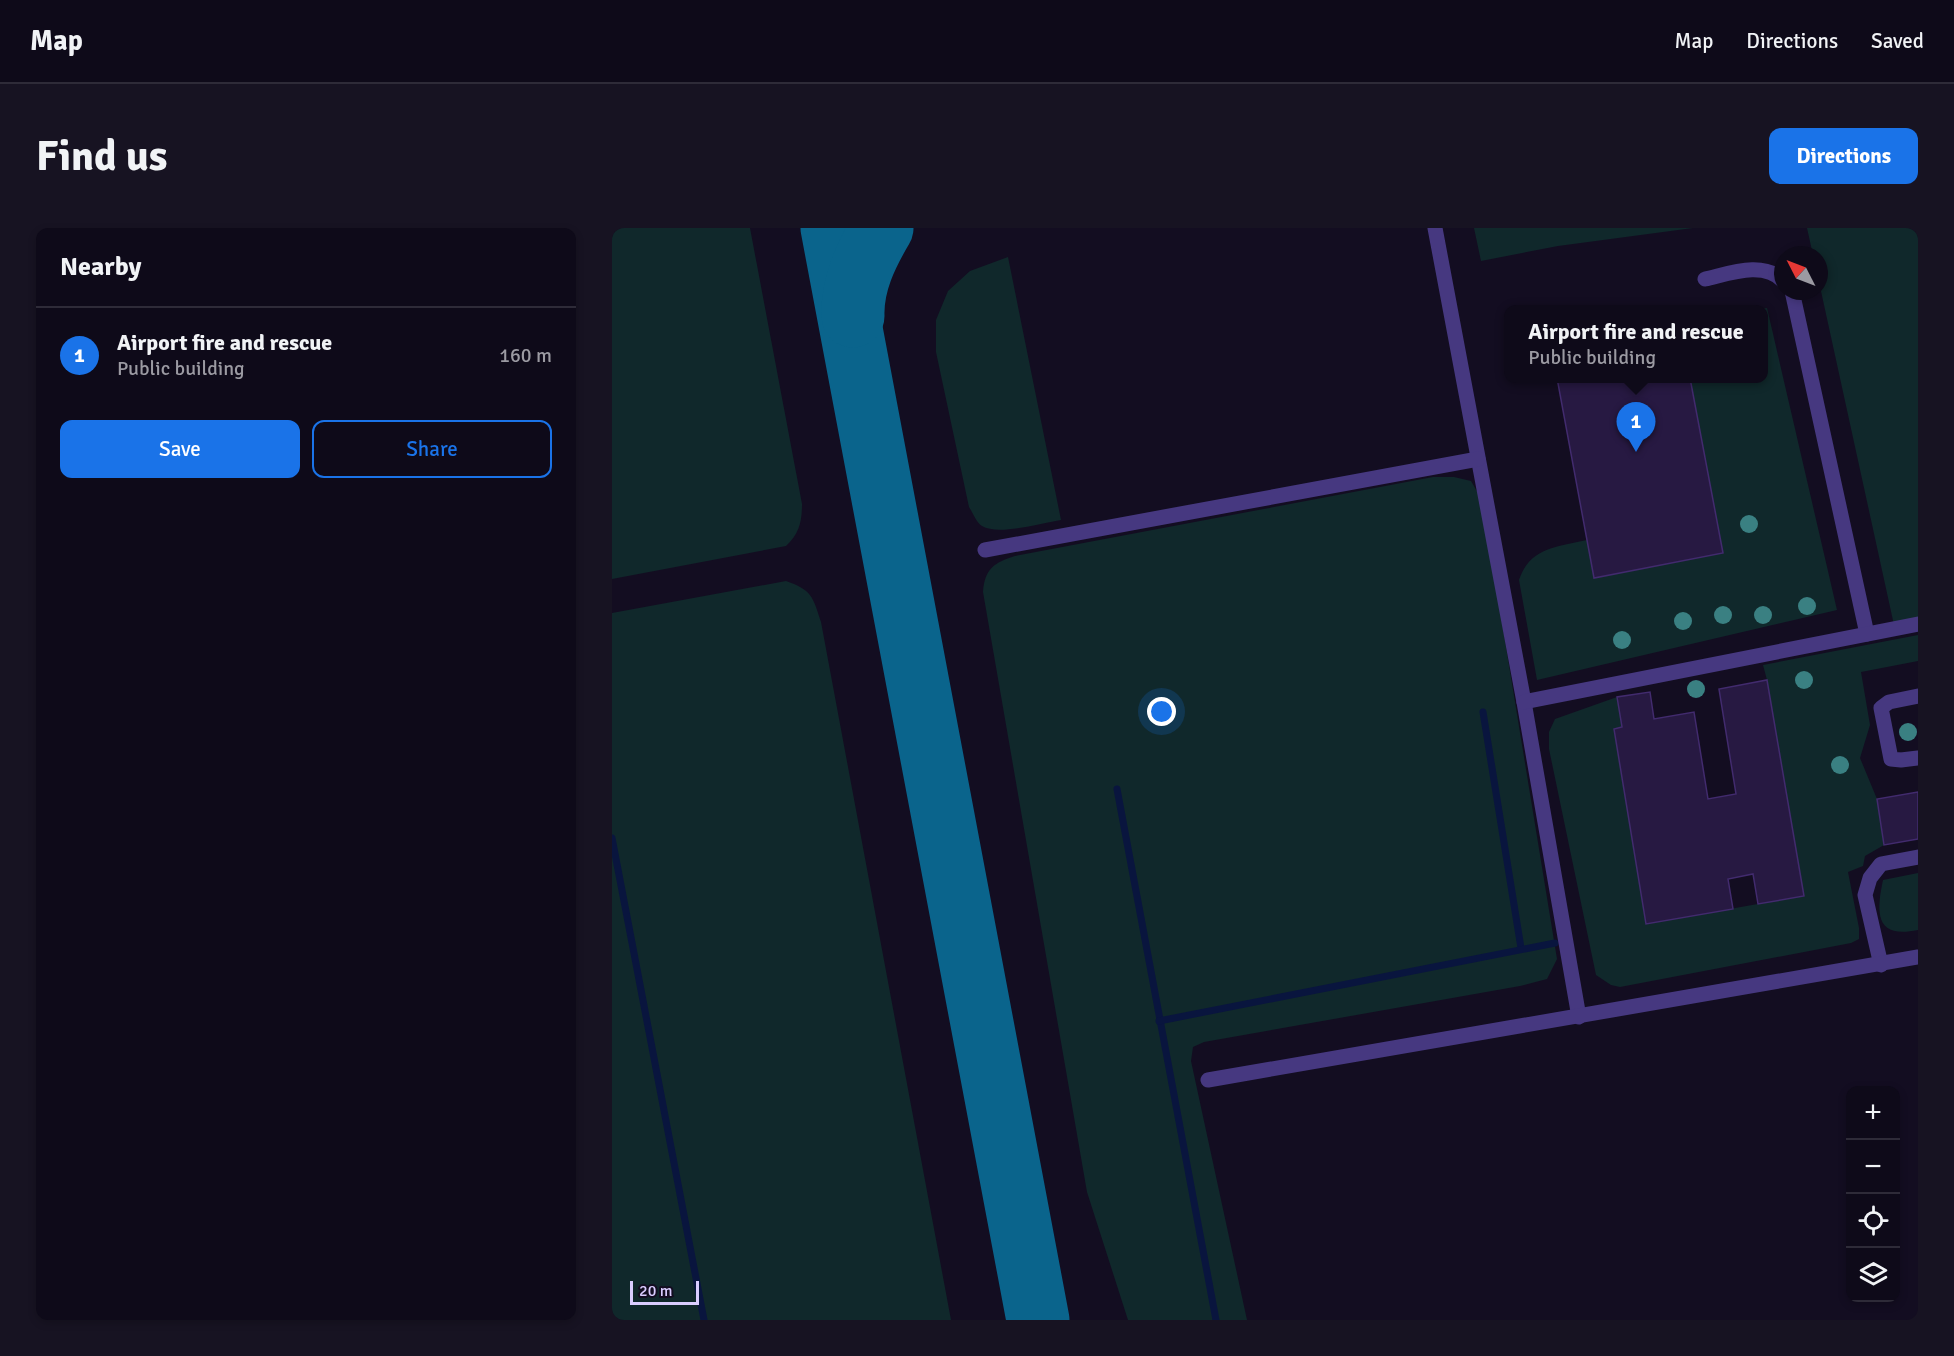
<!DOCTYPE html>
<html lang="en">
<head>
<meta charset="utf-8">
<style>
  :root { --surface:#0e0a19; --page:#171322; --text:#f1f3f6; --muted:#9b9aa2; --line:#2e2b38; --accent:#1a73e8 }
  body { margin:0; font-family:Signika,sans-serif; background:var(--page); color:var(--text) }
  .controls { position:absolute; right:18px; bottom:18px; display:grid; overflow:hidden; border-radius:12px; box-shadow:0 3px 9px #0003 }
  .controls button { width:54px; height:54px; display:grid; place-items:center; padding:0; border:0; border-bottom:2px solid var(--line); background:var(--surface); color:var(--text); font:30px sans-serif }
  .compass { position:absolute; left:1162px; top:18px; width:54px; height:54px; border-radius:50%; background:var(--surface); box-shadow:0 3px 9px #0003; rotate:312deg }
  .scale { position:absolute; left:18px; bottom:15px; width:69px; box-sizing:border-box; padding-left:6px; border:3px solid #dacdff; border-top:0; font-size:16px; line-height:21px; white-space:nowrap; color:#dacdff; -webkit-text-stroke:4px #130d21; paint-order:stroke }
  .you { position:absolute; left:550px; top:484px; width:21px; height:21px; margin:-15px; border:4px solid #fff; border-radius:50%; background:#1a73e8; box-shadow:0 0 0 9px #1a73e833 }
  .badge { display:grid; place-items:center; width:39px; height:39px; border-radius:50%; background:var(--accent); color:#fff; font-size:20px; font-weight:700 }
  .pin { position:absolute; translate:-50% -50px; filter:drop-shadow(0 2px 3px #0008) }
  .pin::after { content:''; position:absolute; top:32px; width:21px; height:18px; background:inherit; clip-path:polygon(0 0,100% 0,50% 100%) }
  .popup { position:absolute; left:892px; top:77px; width:264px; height:78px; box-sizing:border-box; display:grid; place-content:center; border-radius:12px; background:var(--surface); filter:drop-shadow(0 2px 4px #0005); font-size:20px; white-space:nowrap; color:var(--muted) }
  .popup b { font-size:22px; color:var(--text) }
  .popup::after { content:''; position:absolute; left:50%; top:100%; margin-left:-12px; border:12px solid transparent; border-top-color:var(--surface) }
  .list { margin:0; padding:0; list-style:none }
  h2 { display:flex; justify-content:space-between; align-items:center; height:78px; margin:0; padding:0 24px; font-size:26px }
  h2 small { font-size:20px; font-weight:400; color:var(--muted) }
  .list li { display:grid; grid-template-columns:39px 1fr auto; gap:18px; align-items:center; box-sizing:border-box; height:96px; padding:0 24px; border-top:2px solid var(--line) }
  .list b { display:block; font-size:22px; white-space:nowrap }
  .list p { margin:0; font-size:20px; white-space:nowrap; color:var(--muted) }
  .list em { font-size:20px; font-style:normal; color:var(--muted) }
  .actions { display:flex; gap:12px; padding:18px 24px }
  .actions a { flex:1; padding:14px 0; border:2px solid var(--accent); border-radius:12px; text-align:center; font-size:21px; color:var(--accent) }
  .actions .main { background:var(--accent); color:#fff }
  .icon { flex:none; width:33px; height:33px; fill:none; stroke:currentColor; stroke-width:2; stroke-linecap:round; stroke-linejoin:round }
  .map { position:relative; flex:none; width:1306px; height:1092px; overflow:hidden; border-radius:12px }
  header { display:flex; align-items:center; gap:36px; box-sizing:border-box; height:84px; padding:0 30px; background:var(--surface); border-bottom:2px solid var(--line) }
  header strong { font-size:28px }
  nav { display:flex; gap:33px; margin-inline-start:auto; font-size:21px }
  .intro { display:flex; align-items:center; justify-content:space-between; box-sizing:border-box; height:144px; padding:0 36px }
  h1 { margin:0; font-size:42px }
  .button { padding:15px 27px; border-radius:12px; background:var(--accent); color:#fff; font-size:21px; font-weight:700 }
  main { display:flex; gap:36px; padding:0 36px }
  aside { flex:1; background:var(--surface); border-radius:12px; box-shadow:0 3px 9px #0003 }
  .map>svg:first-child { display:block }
  .green { fill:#10282b }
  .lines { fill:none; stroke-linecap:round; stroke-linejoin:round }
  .stream { stroke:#09153e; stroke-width:7 }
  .taxiway { stroke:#0a648c; stroke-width:63 }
  .building { fill:#271942; stroke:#422b6e; stroke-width:1.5 }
  .minor { stroke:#463880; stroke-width:15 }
  .tree { fill:#3a8082 }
</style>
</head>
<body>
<header>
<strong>Map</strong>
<nav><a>Map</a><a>Directions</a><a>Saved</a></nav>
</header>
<div class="intro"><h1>Find us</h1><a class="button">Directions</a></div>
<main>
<aside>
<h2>Nearby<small></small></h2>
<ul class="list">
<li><span class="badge">1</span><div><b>Airport fire and rescue</b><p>Public building</p></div><em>160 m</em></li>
</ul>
<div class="actions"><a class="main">Save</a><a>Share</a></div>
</aside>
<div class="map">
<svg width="1306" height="1092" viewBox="0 0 1306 1092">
  <rect width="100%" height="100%" fill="#130d21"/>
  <g class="green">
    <path d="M0,0H138L190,276C190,294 187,306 174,318L0,351Z"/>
    <path d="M862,0H1081L946,18L869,33Z"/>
    <path d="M1195,0H1306V392L1282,397L1207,54V27H1201Z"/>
    <path d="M396,29L449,292C430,295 386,308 370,298C364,294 361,285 357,279L324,124V92L336,63L358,43Z"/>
    <path d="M1155,80L1225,382L925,452L907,352C918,319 945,319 975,312L983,350L1110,325L1078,151L1152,150V82L1147,81Z"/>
    <path d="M821,249H842L859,253L870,272L945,731L935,751L908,758L592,814L581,819L579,833L635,1092H516L475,964L371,364C373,340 382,335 403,328Z"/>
    <path d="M174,353C200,362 201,369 209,394L339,1092H0V385Z"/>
    <path d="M1306,407V433L1249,444L1258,497L1248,530L1265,571L1272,617L1253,628L1251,638L1236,644L1247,700V711L1239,715L1008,759L999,757L984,747L937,521V504L943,491L1005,469L1010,499L1002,501L1034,696L1191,668L1155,452L1151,437Z"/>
    <path d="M1306,645V702C1263,711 1264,685 1271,652Z"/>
  </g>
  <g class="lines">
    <g class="stream">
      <path d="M871,484L909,720"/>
      <path d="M505,561L604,1092"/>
      <path d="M0,610L92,1092"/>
      <path d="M547,793L943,715"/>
    </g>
    <g class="taxiway">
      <path d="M220,0L426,1092"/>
      <path d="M241,88C240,56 254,27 270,0"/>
    </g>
  </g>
  <g class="building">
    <path d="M945,150H1078L1111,325L982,350Z"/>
    <path d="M1155,452L1192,668L1146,676L1141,646L1116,651L1121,681L1034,696L1002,501L1010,499L1005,469L1038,464L1042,491L1082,484L1096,571L1124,566L1107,461Z"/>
    <path d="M1306,564V611L1272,617L1265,571Z"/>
  </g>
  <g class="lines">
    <g class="minor">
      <path d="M823,0L912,474L967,789"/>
      <path d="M1093,51C1116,46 1152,32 1171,53"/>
      <path d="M1180,63L1255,406"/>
      <path d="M373,322L866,231"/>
      <path d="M1306,468L1277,474L1269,480L1279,531L1289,532L1306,530"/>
      <path d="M912,474L1306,396"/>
      <path d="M1269,737L1253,667L1258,650L1269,636L1306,629"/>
      <path d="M596,852L1306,729"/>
    </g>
  </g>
  <g class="tree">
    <circle cx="1137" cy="296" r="9"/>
    <circle cx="1195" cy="378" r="9"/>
    <circle cx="1111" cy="387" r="9"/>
    <circle cx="1151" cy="387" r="9"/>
    <circle cx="1071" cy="393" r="9"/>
    <circle cx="1010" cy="412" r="9"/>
    <circle cx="1192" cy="452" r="9"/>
    <circle cx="1084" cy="461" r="9"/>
    <circle cx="1296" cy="504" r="9"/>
    <circle cx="1228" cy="537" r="9"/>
  </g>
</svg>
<div class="controls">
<button>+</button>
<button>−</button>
<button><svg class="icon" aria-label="locate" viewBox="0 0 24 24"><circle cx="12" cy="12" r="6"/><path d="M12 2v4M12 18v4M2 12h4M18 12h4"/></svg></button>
<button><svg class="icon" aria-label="layers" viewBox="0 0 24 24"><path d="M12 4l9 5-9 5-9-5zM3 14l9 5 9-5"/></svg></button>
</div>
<svg class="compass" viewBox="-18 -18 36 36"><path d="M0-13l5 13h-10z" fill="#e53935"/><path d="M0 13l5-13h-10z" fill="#9b9aa2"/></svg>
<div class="scale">20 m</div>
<div class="you"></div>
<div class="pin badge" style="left:1024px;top:224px">1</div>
<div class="popup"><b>Airport fire and rescue</b>Public building</div>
</div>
</main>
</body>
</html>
